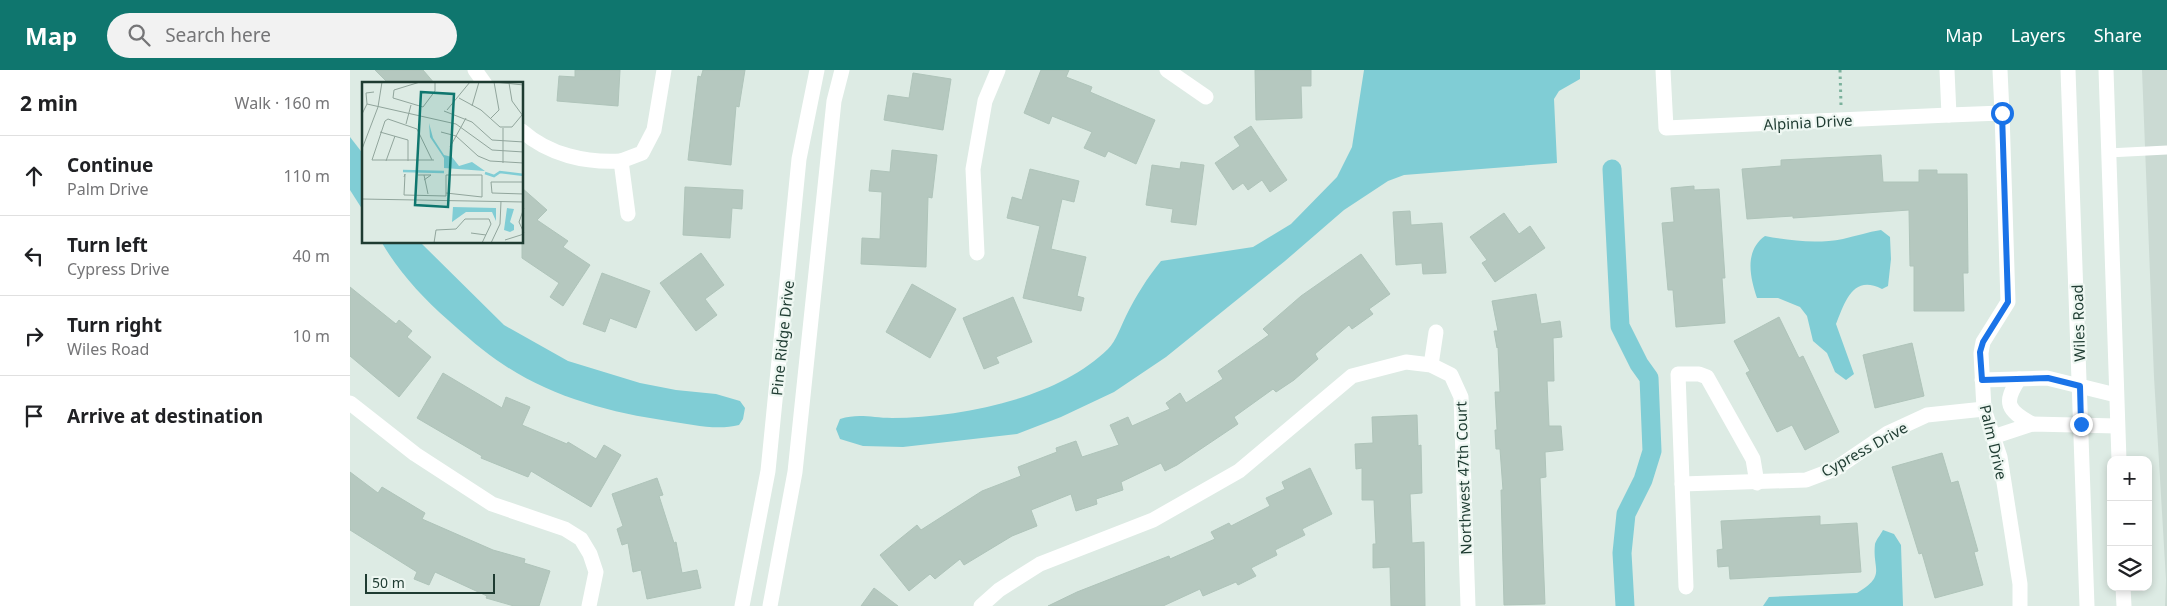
<!DOCTYPE html>
<html lang="en">
<head>
<meta charset="utf-8">
<style>
  :root { --surface:#fff; --page:#f2f2f2; --text:#202124; --muted:#757577; --line:#e0e0e0; --accent:#0f766e }
  body { margin:0; font-family:"Noto Sans",sans-serif; background:var(--page); color:var(--text) }
  .controls { position:absolute; right:15px; bottom:15px; display:grid; overflow:hidden; border-radius:10px; box-shadow:0 2px 8px #0003 }
  .controls button { width:45px; height:45px; display:grid; place-items:center; padding:0; border:0; border-bottom:1px solid var(--line); background:var(--surface); color:var(--text); font:25px sans-serif }
  .scale { position:absolute; left:15px; bottom:12px; width:130px; box-sizing:border-box; padding-left:5px; border:2px solid #1e3b31; border-top:0; font-size:14px; line-height:18px; white-space:nowrap; color:#1e3b31; -webkit-text-stroke:4px #eef7f2; paint-order:stroke }
  .stop { position:absolute; width:15px; height:15px; margin:-11px; border:4px solid #1a73e8; border-radius:50%; background:#fff }
  .stop.end { background:#1a73e8; border-color:#fff; box-shadow:0 1px 5px #0008 }
  .list { margin:0; padding:0; list-style:none }
  h2 { display:flex; justify-content:space-between; align-items:center; height:65px; margin:0; padding:0 20px; font-size:21px }
  h2 small { font-size:16px; font-weight:400; color:var(--muted) }
  .list li { display:grid; grid-template-columns:32px 1fr auto; gap:15px; align-items:center; box-sizing:border-box; height:80px; padding:0 20px; border-top:1px solid var(--line) }
  .list b { display:block; font-size:19px; white-space:nowrap }
  .list p { margin:0; font-size:16px; white-space:nowrap; color:var(--muted) }
  .list em { font-size:16px; font-style:normal; color:var(--muted) }
  .icon { flex:none; width:28px; height:28px; fill:none; stroke:currentColor; stroke-width:2; stroke-linecap:round; stroke-linejoin:round }
  .map { position:relative; flex:none; width:1817px; height:536px; overflow:hidden }
  header { display:flex; align-items:center; gap:30px; box-sizing:border-box; height:70px; padding:0 25px; background:var(--accent); color:#fff }
  header strong { font-size:24px }
  nav { display:flex; gap:28px; margin-inline-start:auto; font-size:18px }
  .search { width:350px; height:45px; background:var(--page); display:flex; align-items:center; gap:12px; box-sizing:border-box; padding:0 18px; border-radius:28px; color:var(--muted); font-size:19px }
  main { display:flex }
  aside { flex:1; background:var(--surface) }
  .map>svg:first-child { display:block }
  .built { fill:#cbdad3 }
  .water { fill:#80cdd5 }
  .lines { fill:none; stroke-linecap:round; stroke-linejoin:round }
  .canal { stroke:#80cdd5; stroke-width:19 }
  .building { fill:#b5c8bf; stroke:#afc4ba }
  .path { stroke:#7bb19c; stroke-width:3; stroke-dasharray:2.5 4; stroke-linecap:butt }
  .service { stroke:#fff; stroke-width:9 }
  .minor { stroke:#fff; stroke-width:15 }
  .tertiary { stroke:#fff; stroke-width:15 }
  .secondary { stroke:#fff; stroke-width:15 }
  .route { stroke:#1a73e8; stroke-width:6 }
  .labels { text-anchor:middle; dominant-baseline:central; stroke-width:4.5; stroke-linejoin:round; paint-order:stroke }
  .street-label { font-size:15px; fill:#1e3b31; stroke:#eef7f2 }
  .inset-river { fill:none; stroke:#80cdd5; stroke-width:2.5 }
  .inset-road { fill:none; stroke:#91a59c; stroke-width:1 }
  .view { fill:#0f766e; fill-opacity:0.15; stroke:#0f766e; stroke-width:2.5 }
  .inset-edge { fill:none; stroke:#1e3b31; stroke-width:2.5 }
</style>
</head>
<body>
<header>
<strong>Map</strong>
<div class="search"><svg class="icon" aria-label="search" viewBox="0 0 24 24"><circle cx="10" cy="10" r="6"/><path d="M15 15l6 6"/></svg>Search here</div>
<nav><a>Map</a><a>Layers</a><a>Share</a></nav>
</header>
<main>
<aside>
<h2>2 min<small>Walk · 160 m</small></h2>
<ul class="list">
<li><svg class="icon" aria-label="ahead" viewBox="0 0 24 24"><path d="M12 20V5M6 11l6-6 6 6"/></svg><div><b>Continue</b><p>Palm Drive</p></div><em>110 m</em></li>
<li><svg class="icon" aria-label="left" viewBox="0 0 24 24"><path d="M17 20v-9H6M10 6l-5 5 5 5"/></svg><div><b>Turn left</b><p>Cypress Drive</p></div><em>40 m</em></li>
<li><svg class="icon" aria-label="right" viewBox="0 0 24 24"><path d="M7 20v-9h11M14 6l5 5-5 5"/></svg><div><b>Turn right</b><p>Wiles Road</p></div><em>10 m</em></li>
<li><svg class="icon" aria-label="arrive" viewBox="0 0 24 24"><path d="M6 21V4h12l-3 4 3 4H6"/></svg><div><b>Arrive at destination</b></div></li>
</ul>
</aside>
<div class="map">
<svg width="1817" height="536" viewBox="0 0 1817 536">
  <rect width="100%" height="100%" fill="#ddebe4"/>
  <path class="built" d="M1792,0H1817V536H1815L1816,510L1804,307Z"/>
  <g class="water">
    <path d="M1014,0H1230V9L1209,21L1204,29L1207,93L1054,105L1038,111L994,140L935,191L816,287L764,322L711,347L667,364L553,377L513,376L490,369L486,359L490,349C509,343 522,348 542,348C612,347 707,329 758,279C766,271 771,256 776,246C786,226 797,208 811,191L903,177L941,154L987,107L1002,77Z"/>
    <path d="M0,67L14,85V142L0,120Z"/>
    <path d="M1531,160L1540,167L1541,189L1538,216L1532,219C1502,204 1495,233 1486,254L1504,304L1496,310L1485,302L1477,283L1463,271L1457,246L1450,237L1428,228H1407C1400,207 1394,181 1415,166C1441,171 1467,174 1493,169C1506,166 1518,162 1531,160Z"/>
    <path d="M32,173H71L154,255L218,291L290,313L326,320L366,324L390,331L395,338L393,349L389,355C366,361 341,354 318,351C261,343 202,327 154,295C134,282 116,266 98,250C72,227 49,202 32,173Z"/>
    <path d="M1533,460L1544,464L1551,475L1553,536H1413L1419,527L1507,523C1537,505 1522,500 1525,474C1526,470 1531,464 1533,460Z"/>
  </g>
  <g class="lines">
    <path class="canal" d="M1262,99L1270,256L1289,294L1299,308L1302,381L1293,410L1276,444L1272,483L1275,536"/>
  </g>
  <g class="building">
    <path d="M25,0H73L85,14H39Z"/>
    <path d="M225,0H270L268,36L207,31L209,6L225,7Z"/>
    <path d="M353,0H395L389,37L386,36L381,95L338,90L348,6L351,7Z"/>
    <path d="M691,0H719L716,7L742,17L740,22L805,50L786,94L758,81L755,87L734,78L742,62L702,46L699,54L674,43Z"/>
    <path d="M905,0H961V16H951L952,48L906,50Z"/>
    <path d="M563,3L601,9L593,60L534,50L538,25L559,28Z"/>
    <path d="M901,56L937,110L920,122L912,110L898,120L893,113L883,120L865,93L890,76L884,67Z"/>
    <path d="M542,80L587,85L582,128L578,127L576,197L511,194L512,168L530,169L532,122L519,121L521,100L540,102Z"/>
    <path d="M1531,85L1533,112H1569V100H1587V104H1617L1618,203H1613L1614,241H1564V196H1560L1559,140L1443,148V146L1397,149L1392,99L1431,96V90Z"/>
    <path d="M831,92L854,95L846,155L821,152L823,139L796,135L802,95L830,99Z"/>
    <path d="M680,99L729,111L724,132L712,129L701,179L736,187L727,226L734,228L731,241L673,228L690,156L657,148L662,127L672,130Z"/>
    <path d="M1344,116V120L1369,119L1375,208H1372L1375,253L1326,257L1323,220H1318L1312,153L1324,152L1321,118Z"/>
    <path d="M335,117L393,120L392,139L382,138L380,168L333,165Z"/>
    <path d="M172,118L197,140L187,150L218,171L213,177L240,195L213,236L200,227L209,213L172,188Z"/>
    <path d="M1060,141L1061,155L1092,153L1096,203L1073,204L1072,193L1046,195L1043,142Z"/>
    <path d="M1154,143L1169,164L1180,156L1195,178L1145,212L1132,193L1137,190L1120,167Z"/>
    <path d="M351,183L374,215L355,229L367,245L346,261L310,213Z"/>
    <path d="M1011,184L1040,224L1019,239L1023,244L1002,259L999,255L965,284L968,289L944,310L926,322L923,319L884,347L888,354L827,395L815,401L811,393L771,412L773,420L746,429L747,434L726,441L721,424L681,440L687,456L662,466L614,495L610,489L585,509L580,504L559,521L530,485L567,455L571,460L632,421L671,406L668,397L707,382L706,378L726,371L732,387L769,375L760,355L778,347L782,356L820,339L816,333L830,323L836,333L873,309L868,301L919,265L913,259L951,226Z"/>
    <path d="M252,203L300,221L286,258L260,248L255,262L233,254Z"/>
    <path d="M562,214L606,239L580,288L536,262Z"/>
    <path d="M0,217L46,254L49,250L62,261L57,267L81,287L49,327L0,286Z"/>
    <path d="M1186,224L1191,254L1210,251L1212,267L1203,268L1204,311H1197L1199,356H1211L1213,380L1195,382L1196,407L1190,408L1195,534L1154,535L1151,420H1153L1150,379H1146L1145,360H1147L1145,322H1150L1148,277L1147,278L1144,261H1148L1142,231Z"/>
    <path d="M663,227L682,272L646,287L649,293L634,299L613,248Z"/>
    <path d="M1429,247L1449,288L1453,286L1489,362L1455,380L1442,355L1427,362L1396,303L1400,301L1384,271Z"/>
    <path d="M1562,273L1574,326L1525,338L1513,285Z"/>
    <path d="M93,303L152,338L156,327L180,337L172,355L217,374L218,372L246,389L254,375L271,385L241,437L181,401L178,407L131,388L132,386L67,348Z"/>
    <path d="M1067,345L1068,376L1071,375L1072,423L1060,424L1062,473L1074,472L1075,536H1041L1040,497L1023,498V474H1026L1024,430H1012V398L1006,399L1005,374L1023,373L1022,347Z"/>
    <path d="M1592,383L1601,413L1608,411L1628,481L1624,482L1633,515L1585,528L1572,483L1569,484L1542,397Z"/>
    <path d="M960,398L982,444L952,459L955,465L925,480L927,485L901,498L906,506L888,515L886,512L853,526L850,519L813,536H698L727,522L819,486L820,489L865,469L861,462L879,453L881,456L920,436L916,428L935,419L932,412Z"/>
    <path d="M0,402L28,423L32,417L75,443L72,449L143,480L175,489L174,493L200,501L189,536H164L136,528L137,526L85,502L79,515L64,509L67,502L0,460Z"/>
    <path d="M307,408L313,425L309,426L324,473L326,472L332,503L347,500L351,518L297,529L291,500L283,502L278,473L272,475L267,459L273,456L262,424Z"/>
    <path d="M1470,446V455L1507,453L1511,502L1380,509L1379,496L1368,497L1367,480L1373,479L1371,451Z"/>
    <path d="M524,518L548,536H511Z"/>
  </g>
  <g class="lines">
    <path class="path" d="M1490,0L1491,35"/>
    <path class="service" d="M1758,83L1817,80"/>
    <g class="minor">
      <path d="M125,0L135,14"/>
      <path d="M817,0L856,27"/>
      <path d="M1313,0L1316,58L1599,45"/>
      <path d="M1597,0L1599,45L1652,43L1658,232L1633,272L1631,283L1634,339L1650,387L1670,514V536"/>
      <path d="M1650,0L1652,43"/>
      <path d="M172,61C199,85 236,93 271,91"/>
      <path d="M278,144L271,91L292,83L304,60L314,0"/>
      <path d="M627,183L623,99L635,31L648,0"/>
      <path d="M1081,295L1086,262"/>
      <path d="M1669,309C1653,333 1657,340 1682,354"/>
      <path d="M1632,310L1697,308L1766,325"/>
      <path d="M0,333L65,384L142,434L215,459L231,469L240,484L246,502L239,536"/>
      <path d="M1643,367L1682,354L1767,356"/>
      <path d="M1332,414L1456,410L1485,399L1538,363L1577,345L1634,339"/>
      <path d="M1336,517L1328,304H1349L1357,307L1403,389L1407,413"/>
      <path d="M631,536L649,520L690,494L803,450L889,401L1002,306L1056,292L1081,295L1101,305L1111,327L1118,536"/>
    </g>
    <g class="tertiary">
      <path d="M392,536L418,401L449,89L467,0"/>
      <path d="M420,536L445,402L484,31L492,0"/>
    </g>
    <g class="secondary">
      <path d="M1718,0L1737,536"/>
      <path d="M1756,0L1769,390"/>
      <path d="M1773,517L1774,536"/>
    </g>
  </g>
  <g class="lines">
    <path class="route" d="M1652,43L1658,232L1633,272L1630,282L1632,310L1698,308L1730,316L1731,354"/>
  </g>
  <g class="labels">
    <g class="street-label">
      <text transform="translate(1458 52) rotate(-3)">Alpinia Drive</text>
      <text transform="translate(1728 253) rotate(-92)">Wiles Road</text>
      <text transform="translate(432 268) rotate(-84)">Pine Ridge Drive</text>
      <text transform="translate(1644 372) rotate(77)">Palm Drive</text>
      <text transform="translate(1514 379) rotate(-29)">Cypress Drive</text>
      <text transform="translate(1113 408) rotate(-92)">Northwest 47th Court</text>
    </g>
  </g>
  <g transform="translate(12 12)">
    <rect width="161" height="161" fill="#ddebe4"/>
    <path d="M67,41L71,56L82,73L90,75L97,84L110,80L123,89L82,86V76L68,55ZM91,125L134,126V139L130,130H104L90,140ZM145,126L152,127L148,140L152,143V148L148,150L142,148Z" fill="#80cdd5"/>
    <path class="inset-river" d="M41,89L82,90M123,91L132,94L138,90L162,93"/>
    <path class="inset-road" d="M58,0L32,8L31,16L61,25L73,9V0M132,0L162,3M147,1L150,19L161,34M97,16L119,28L138,45H150L160,33M5,22L94,42L130,68L162,70M110,24L117,0M85,28L108,0M82,29L110,40L130,58L162,60M0,32L5,22L4,11L12,10M128,37L137,28L132,0M44,42L49,23M18,50L46,58V79M79,50L94,54L116,74L128,79L162,81M88,65L104,36M0,67L16,25L20,0M70,78L55,47L26,37L23,39L10,78H72M24,79L33,54M141,81V46M56,93H69L62,98M62,93L66,112M42,95L43,92L42,113L84,114V111L120,115V93H84V111M162,100H129L130,111L162,112M0,117L162,120M162,126L157,140L162,151M109,151L124,153M143,158L162,152M72,161L74,148L94,147L103,137H127L129,142L120,161M129,161L138,142L139,119"/>
    <path class="view" d="M59,10L92,12L86,125L53,123Z"/>
    <rect width="161" height="161" class="inset-edge"/>
  </g>
</svg>
<div class="controls">
<button>+</button>
<button>−</button>
<button><svg class="icon" aria-label="layers" viewBox="0 0 24 24"><path d="M12 4l9 5-9 5-9-5zM3 14l9 5 9-5"/></svg></button>
</div>
<div class="scale">50 m</div>
<div class="stop" style="left:1652px;top:43px"></div>
<div class="stop end" style="left:1731px;top:354px"></div>
</div>
</main>
</body>
</html>
